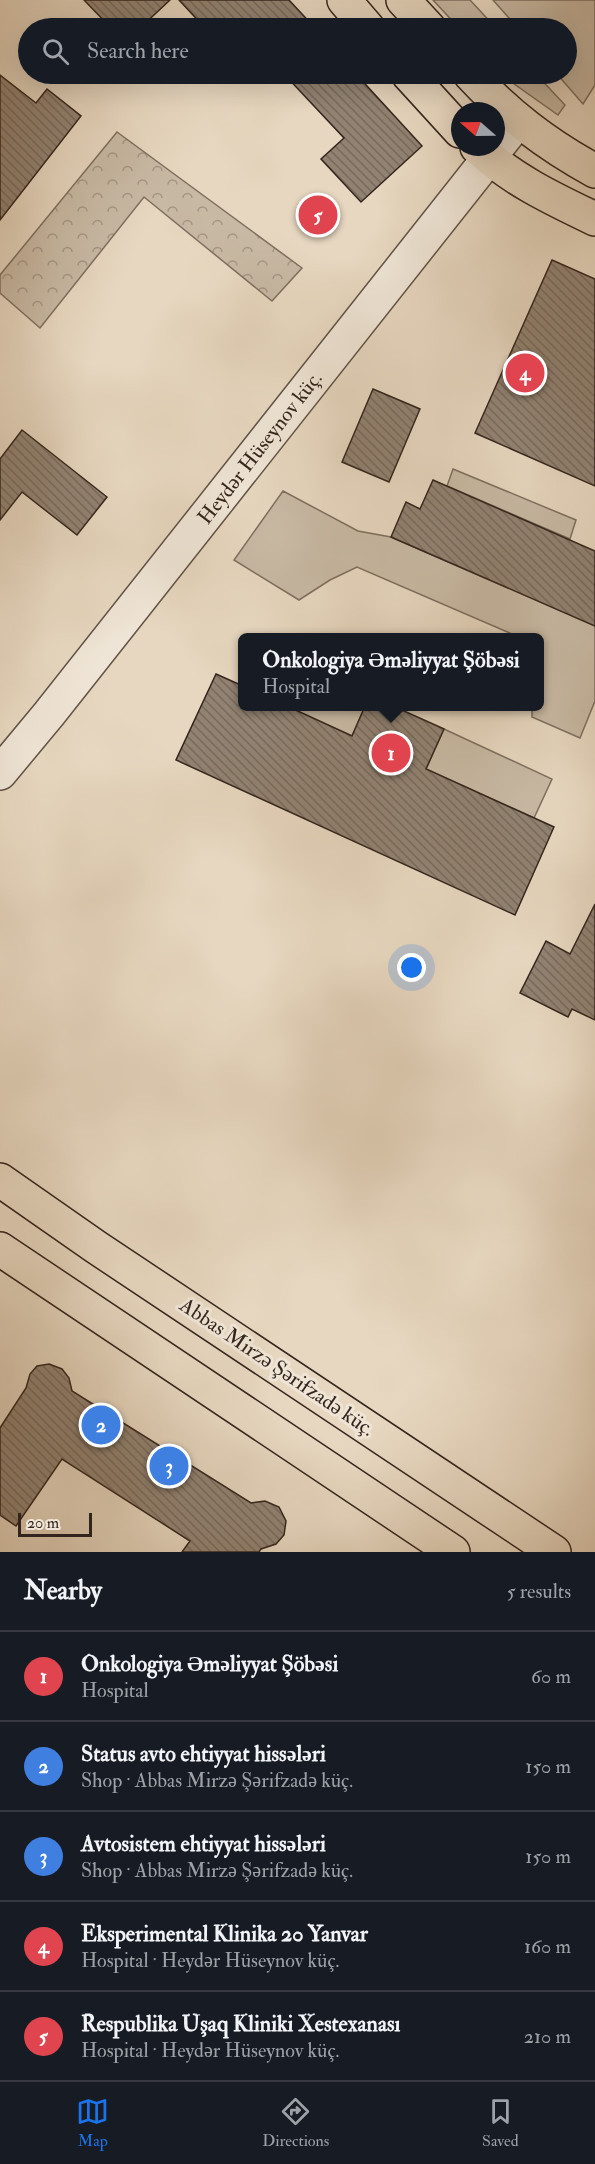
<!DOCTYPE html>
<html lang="en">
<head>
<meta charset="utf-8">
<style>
  :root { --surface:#171b24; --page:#242831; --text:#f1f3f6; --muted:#9ea1a6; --line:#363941; --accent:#1a73e8 }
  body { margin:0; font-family:"IM FELL Double Pica",serif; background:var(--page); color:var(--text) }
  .compass { position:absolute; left:451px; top:102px; width:54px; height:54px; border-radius:50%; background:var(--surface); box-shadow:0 6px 24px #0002; rotate:290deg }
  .scale { position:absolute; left:18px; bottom:15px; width:74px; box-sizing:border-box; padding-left:6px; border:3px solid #33251d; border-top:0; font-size:16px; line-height:21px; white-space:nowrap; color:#33251d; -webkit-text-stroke:4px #efe5d6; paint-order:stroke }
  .you { position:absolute; left:412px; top:968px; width:21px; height:21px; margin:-15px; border:4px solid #fff; border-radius:50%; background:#1a73e8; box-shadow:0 0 0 9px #1a73e833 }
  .badge { display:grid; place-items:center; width:39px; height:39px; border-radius:50%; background:var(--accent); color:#fff; font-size:20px; font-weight:700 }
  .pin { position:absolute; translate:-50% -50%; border:3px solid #fff; box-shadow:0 2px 6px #0006 }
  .popup { position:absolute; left:238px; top:633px; width:306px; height:78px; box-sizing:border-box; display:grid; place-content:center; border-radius:9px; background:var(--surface); filter:drop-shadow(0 2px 4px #0005); font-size:20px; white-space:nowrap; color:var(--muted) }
  .popup b { font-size:22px; color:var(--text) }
  .popup::after { content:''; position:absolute; left:50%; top:100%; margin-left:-12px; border:12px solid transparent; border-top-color:var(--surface) }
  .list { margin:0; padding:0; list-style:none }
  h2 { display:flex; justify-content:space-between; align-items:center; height:78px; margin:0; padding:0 24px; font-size:26px }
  h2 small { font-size:20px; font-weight:400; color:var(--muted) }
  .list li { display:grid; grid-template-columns:39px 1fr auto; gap:18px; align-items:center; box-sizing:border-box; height:90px; padding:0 24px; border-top:2px solid var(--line) }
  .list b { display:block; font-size:22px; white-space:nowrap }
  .list p { margin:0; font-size:20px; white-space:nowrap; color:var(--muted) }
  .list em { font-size:20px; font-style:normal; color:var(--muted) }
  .icon { flex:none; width:33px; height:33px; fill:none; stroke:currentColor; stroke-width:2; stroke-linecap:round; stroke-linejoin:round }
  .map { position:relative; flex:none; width:595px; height:1552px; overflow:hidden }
  .search { position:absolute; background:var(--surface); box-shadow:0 6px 24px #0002; left:18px; right:18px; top:18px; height:66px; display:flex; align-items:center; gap:15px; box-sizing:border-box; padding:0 21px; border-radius:33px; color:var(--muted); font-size:22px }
  .sheet { height:528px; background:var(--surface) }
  nav { display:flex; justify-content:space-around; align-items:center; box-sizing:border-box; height:84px; border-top:2px solid var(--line); background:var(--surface); font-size:16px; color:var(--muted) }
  nav a { display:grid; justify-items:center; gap:3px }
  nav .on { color:var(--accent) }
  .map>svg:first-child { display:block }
  .green { fill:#c8b9a4; stroke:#7e6f60; stroke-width:1.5 }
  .forest { fill:url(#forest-crowns); stroke:#7e6f60; stroke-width:1.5 }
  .building { fill:url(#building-back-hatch); stroke:#33251d; stroke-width:1.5 }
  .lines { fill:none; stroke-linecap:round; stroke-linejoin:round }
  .minor-casing { stroke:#605246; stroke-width:36 }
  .major-casing { stroke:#33251d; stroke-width:36 }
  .minor { stroke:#efe5d6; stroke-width:33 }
  .major { stroke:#e7d7c0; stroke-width:33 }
  .labels { text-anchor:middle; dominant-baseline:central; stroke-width:6; stroke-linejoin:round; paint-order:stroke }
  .street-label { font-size:21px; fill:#33251d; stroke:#efe5d6 }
</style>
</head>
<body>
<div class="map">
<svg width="595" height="1552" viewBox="0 0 595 1552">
  <defs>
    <pattern id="forest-crowns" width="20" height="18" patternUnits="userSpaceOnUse" patternTransform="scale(1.5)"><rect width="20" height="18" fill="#c8b9a4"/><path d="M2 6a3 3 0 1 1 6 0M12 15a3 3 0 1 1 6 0" fill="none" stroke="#a39685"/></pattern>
    <pattern id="building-back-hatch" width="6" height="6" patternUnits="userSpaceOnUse" patternTransform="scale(1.5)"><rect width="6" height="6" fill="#918272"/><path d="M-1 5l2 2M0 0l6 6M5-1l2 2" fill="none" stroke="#776a5d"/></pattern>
  </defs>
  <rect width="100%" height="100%" fill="#e7d7c0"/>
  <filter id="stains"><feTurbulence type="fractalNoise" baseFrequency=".00333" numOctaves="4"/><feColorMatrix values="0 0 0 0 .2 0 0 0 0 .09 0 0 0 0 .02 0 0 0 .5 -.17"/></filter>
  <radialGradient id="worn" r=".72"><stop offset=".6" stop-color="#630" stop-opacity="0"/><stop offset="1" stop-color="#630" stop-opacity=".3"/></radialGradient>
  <g class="green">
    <path d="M433,0H470L496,28H459Z"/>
    <path d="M493,0H595V85L583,104L557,74H566V28H518Z"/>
    <path d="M500,74H536L565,105L558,115Z"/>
    <path d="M453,469L576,520L570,539L447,486Z"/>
    <path d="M283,491L358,531L391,537L595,626V701L580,738L532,717V707L540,706V638L519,637L357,567L330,580L299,600L234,560Z"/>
    <path d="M287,707H365L352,736Z"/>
    <path d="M444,729L552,779L534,818L426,769Z"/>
  </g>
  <path class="forest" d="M117,132L302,268L272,301L144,197L40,328L0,293V275Z"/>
  <g class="building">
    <path d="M84,0H170L140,28H111Z"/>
    <path d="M179,0H289L315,28H205Z"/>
    <path d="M284,74H356L422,146L361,202L321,159L344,138Z"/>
    <path d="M0,75L36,103L47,89L81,116L0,220Z"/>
    <path d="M552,260L595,279V486L475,433Z"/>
    <path d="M373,389L420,409L389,482L342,462Z"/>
    <path d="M22,430L107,497L77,535L22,492L0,520V459Z"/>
    <path d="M433,480L595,551V626L391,537L406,502L420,509Z"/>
    <path d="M216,674L243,686V706H287L352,736L365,706H393L444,729L426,769L554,827L515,915L176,760Z"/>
    <path d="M595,904V1020L572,1009L568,1017L520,993L546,941L570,954Z"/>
    <path d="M49,1364L62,1369L69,1378L72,1391L251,1503L265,1501L279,1507L286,1521L284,1535L276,1544L261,1549L259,1552H182L190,1541L62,1459L16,1526L0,1515V1428L26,1388L30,1374L37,1366Z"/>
  </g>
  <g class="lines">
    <g class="minor-casing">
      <path id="minor" d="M0,773L49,714L518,121"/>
    </g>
    <g class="major-casing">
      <g id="major">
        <path d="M344,0L368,28"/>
        <path d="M403,0L429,28"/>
        <path d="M408,74L460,131"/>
        <path d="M470,74C508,115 546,144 595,171"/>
        <path d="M477,147C511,179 553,199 595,219"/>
        <path d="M0,1180L96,1247L554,1552"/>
        <path d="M0,1249L453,1552"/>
      </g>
    </g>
    <use href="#minor" class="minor"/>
    <use href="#major" class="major"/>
  </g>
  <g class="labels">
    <g class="street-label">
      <text transform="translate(260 448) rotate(-52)">Heydər Hüseynov küç.</text>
      <text transform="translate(277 1367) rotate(34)">Abbas Mirzə Şərifzadə küç.</text>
    </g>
  </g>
  <rect width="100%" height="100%" filter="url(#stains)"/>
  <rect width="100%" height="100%" fill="url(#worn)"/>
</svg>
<svg class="compass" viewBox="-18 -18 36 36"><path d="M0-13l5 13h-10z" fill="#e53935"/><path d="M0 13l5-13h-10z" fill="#9ea1a6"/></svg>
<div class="scale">20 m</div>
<div class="you"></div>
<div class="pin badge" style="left:391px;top:753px;background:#e0444e">1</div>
<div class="popup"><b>Onkologiya Əməliyyat Şöbəsi</b>Hospital</div>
<div class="pin badge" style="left:101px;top:1425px;background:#3f7fe0">2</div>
<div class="pin badge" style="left:169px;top:1466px;background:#3f7fe0">3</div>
<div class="pin badge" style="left:525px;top:373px;background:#e0444e">4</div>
<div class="pin badge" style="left:318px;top:215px;background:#e0444e">5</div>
<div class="search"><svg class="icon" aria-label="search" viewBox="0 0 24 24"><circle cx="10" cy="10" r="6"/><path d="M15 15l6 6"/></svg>Search here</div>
</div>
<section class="sheet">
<h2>Nearby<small>5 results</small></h2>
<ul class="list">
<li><span class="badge" style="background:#e0444e">1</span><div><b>Onkologiya Əməliyyat Şöbəsi</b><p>Hospital</p></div><em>60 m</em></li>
<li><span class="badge" style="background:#3f7fe0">2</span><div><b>Status avto ehtiyyat hissələri</b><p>Shop · Abbas Mirzə Şərifzadə küç.</p></div><em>150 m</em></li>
<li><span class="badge" style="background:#3f7fe0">3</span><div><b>Avtosistem ehtiyyat hissələri</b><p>Shop · Abbas Mirzə Şərifzadə küç.</p></div><em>150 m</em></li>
<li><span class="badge" style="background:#e0444e">4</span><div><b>Eksperimental Klinika 20 Yanvar</b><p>Hospital · Heydər Hüseynov küç.</p></div><em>160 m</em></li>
<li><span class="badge" style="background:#e0444e">5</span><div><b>Respublika Uşaq Kliniki Xestexanası</b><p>Hospital · Heydər Hüseynov küç.</p></div><em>210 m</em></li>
</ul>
</section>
<nav>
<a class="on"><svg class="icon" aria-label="map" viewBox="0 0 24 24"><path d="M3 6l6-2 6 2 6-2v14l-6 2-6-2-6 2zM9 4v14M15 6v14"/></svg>Map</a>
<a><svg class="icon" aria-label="directions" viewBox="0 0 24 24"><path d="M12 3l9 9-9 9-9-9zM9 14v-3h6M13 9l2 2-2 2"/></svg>Directions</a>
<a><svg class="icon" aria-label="saved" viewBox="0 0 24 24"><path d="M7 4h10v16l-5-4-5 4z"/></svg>Saved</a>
</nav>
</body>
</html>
